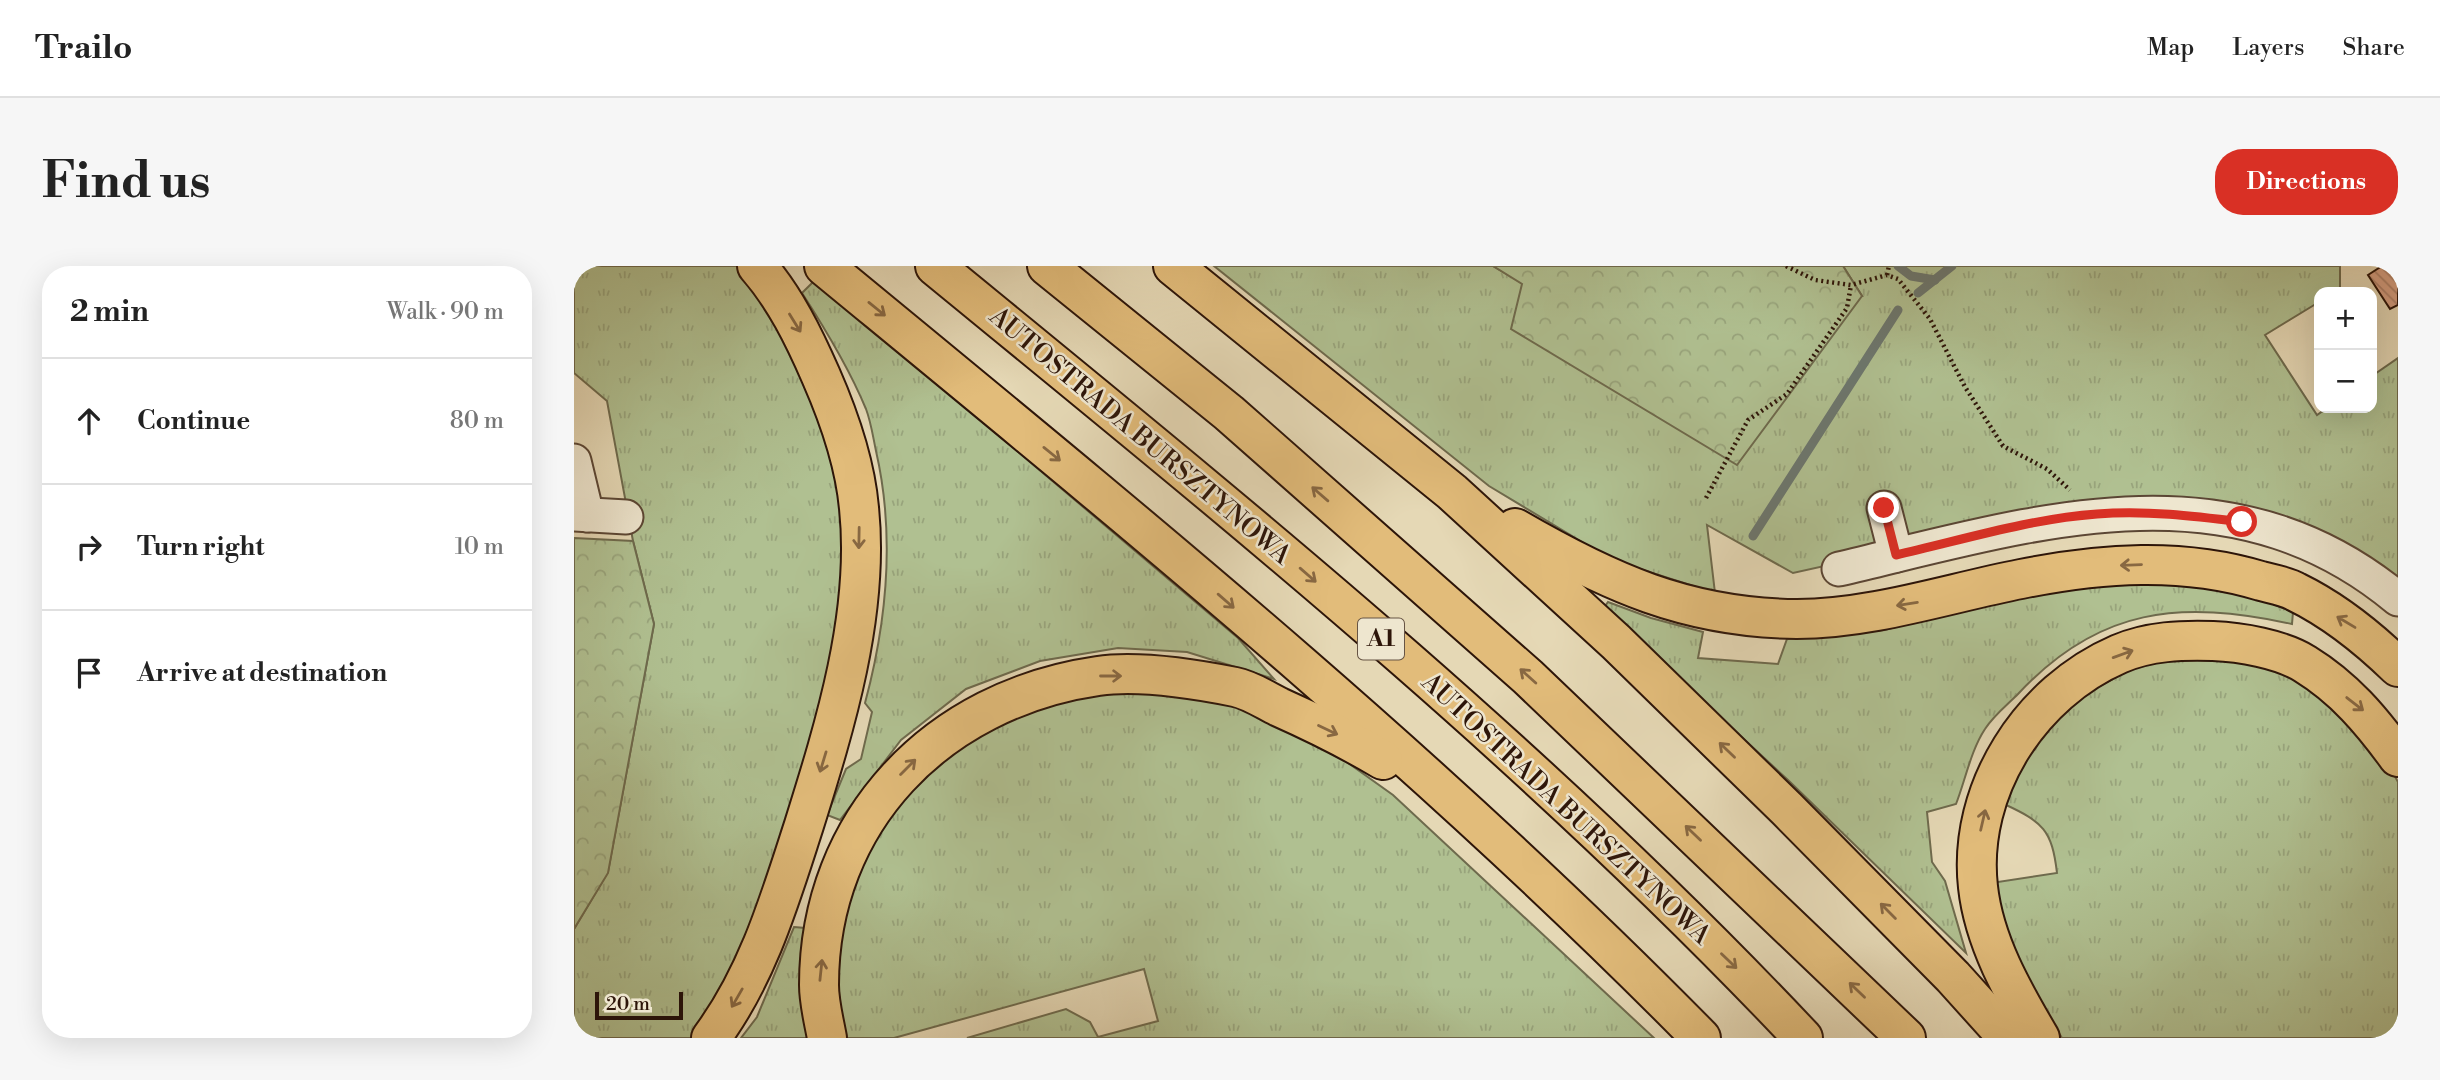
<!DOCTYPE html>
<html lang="en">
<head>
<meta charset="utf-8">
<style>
  :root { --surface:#fff; --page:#f6f6f6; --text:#222; --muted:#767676; --line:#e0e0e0; --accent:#d93025 }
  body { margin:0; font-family:"Libre Bodoni",serif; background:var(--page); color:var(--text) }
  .controls { position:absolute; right:21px; top:21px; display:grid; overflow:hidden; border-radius:14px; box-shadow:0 7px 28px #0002 }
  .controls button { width:63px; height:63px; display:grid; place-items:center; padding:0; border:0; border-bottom:2px solid var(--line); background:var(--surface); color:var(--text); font:35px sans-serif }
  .scale { position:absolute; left:21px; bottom:18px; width:88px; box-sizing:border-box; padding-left:7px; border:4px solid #2d1509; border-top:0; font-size:19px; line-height:24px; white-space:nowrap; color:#2d1509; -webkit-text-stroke:5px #eee6cf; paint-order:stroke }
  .stop { position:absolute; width:21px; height:21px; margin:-16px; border:5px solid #d93025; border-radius:50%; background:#fff }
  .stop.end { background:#d93025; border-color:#fff; box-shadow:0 2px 7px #0008 }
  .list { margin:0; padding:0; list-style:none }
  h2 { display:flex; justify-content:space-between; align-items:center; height:91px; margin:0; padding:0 28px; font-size:30px }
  h2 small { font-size:23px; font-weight:400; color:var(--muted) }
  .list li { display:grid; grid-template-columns:46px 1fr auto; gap:21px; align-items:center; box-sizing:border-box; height:126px; padding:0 28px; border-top:2px solid var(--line) }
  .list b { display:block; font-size:26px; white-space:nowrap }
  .list em { font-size:23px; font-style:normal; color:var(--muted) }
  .icon { flex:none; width:38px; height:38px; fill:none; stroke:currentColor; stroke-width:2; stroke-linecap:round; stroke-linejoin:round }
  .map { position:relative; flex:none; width:1824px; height:772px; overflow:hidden; border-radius:28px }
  header { display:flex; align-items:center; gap:42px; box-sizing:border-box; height:98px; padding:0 35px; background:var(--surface); border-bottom:2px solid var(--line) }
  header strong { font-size:33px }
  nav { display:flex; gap:38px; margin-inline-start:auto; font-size:24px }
  .intro { display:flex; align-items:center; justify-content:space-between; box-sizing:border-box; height:168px; padding:0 42px }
  h1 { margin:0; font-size:49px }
  .button { padding:18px 32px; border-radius:28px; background:var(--accent); color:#fff; font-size:24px; font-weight:700 }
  main { display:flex; gap:42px; padding:0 42px }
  aside { flex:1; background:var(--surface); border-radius:28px; box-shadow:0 7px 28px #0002 }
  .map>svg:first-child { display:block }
  .grass { fill:url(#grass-tufts); stroke:#6e6a4d; stroke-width:2 }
  .forest { fill:url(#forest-crowns); stroke:#6e6a4d; stroke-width:2 }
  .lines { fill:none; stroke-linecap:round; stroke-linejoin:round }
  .stream { stroke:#6c776f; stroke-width:9 }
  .building { fill:url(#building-back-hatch); stroke:#2d1509; stroke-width:2 }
  .minor-casing { stroke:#5b4634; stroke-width:37 }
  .highway-casing { stroke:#2d1509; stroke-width:42 }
  .path { stroke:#2d1509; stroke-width:4.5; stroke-dasharray:2 3.5; stroke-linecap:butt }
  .minor { stroke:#eee6cf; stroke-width:33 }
  .highway { stroke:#e2bc7a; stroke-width:38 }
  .oneway { stroke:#886842 }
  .route { stroke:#d93025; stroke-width:9 }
  .labels { text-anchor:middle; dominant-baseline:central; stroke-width:5; stroke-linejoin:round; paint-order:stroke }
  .shield { fill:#eee6cf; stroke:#675444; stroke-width:2 }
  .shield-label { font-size:24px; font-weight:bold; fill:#2d1509 }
  .street-label { font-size:26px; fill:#2d1509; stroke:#eee6cf }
</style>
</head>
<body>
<header>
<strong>Trailo</strong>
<nav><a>Map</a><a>Layers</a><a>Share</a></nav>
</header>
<div class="intro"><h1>Find us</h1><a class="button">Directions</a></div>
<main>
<aside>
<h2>2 min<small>Walk · 90 m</small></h2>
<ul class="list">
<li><svg class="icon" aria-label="ahead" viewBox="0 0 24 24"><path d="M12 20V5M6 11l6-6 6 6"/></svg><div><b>Continue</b></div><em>80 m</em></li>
<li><svg class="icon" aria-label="right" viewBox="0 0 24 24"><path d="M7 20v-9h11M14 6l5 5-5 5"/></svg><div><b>Turn right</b></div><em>10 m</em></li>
<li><svg class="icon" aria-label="arrive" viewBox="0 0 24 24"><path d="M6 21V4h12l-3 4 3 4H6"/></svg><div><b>Arrive at destination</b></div></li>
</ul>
</aside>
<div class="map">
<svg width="1824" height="772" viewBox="0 0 1824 772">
  <defs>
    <pattern id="grass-tufts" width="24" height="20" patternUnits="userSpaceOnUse" patternTransform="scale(1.75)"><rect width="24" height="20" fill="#b0c091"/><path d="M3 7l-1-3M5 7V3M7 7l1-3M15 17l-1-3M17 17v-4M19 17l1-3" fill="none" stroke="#98a47c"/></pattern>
    <pattern id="forest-crowns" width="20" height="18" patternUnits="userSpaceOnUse" patternTransform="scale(1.75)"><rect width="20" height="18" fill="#b0c091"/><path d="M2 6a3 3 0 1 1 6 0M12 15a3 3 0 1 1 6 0" fill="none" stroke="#98a47c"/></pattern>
    <pattern id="building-back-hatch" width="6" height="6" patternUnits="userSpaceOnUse" patternTransform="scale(1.75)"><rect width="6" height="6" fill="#d6a083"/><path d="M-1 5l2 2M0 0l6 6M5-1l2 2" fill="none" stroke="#ae8169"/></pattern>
  </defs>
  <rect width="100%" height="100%" fill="#e5d8b5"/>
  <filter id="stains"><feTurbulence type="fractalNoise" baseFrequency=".00286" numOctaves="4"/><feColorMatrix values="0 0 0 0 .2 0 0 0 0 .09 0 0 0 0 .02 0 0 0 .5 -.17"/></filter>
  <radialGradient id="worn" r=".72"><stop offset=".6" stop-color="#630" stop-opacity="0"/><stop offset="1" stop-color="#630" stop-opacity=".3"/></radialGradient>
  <g class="grass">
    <path d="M0,0H165L228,91L275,241L260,400L189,648L121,772H0V663L34,606L80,358L59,275L33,135L0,107Z"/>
    <path d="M640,0H919L948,17L1288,30L1269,0H1766V23L1745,26V36L1691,69L1743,149L1753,142H1798V110L1824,92V316L1702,248L1561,231L1219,307L1133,259L1141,327L1038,294L915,220Z"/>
    <path d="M241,14L664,372L700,413L613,386L544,382L466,395L392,423L327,474L266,554L253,549L272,503L287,493L298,446L291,437C313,355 321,268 302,185C299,171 297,156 292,143C275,102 252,64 228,27Z"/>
    <path d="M1529,316H1589L1661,323L1719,346L1718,358C1606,334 1525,341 1444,428C1433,439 1419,450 1411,463C1397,484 1391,515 1382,538L1353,546L1358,596L1371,615L1392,687L1214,514L1029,343L1034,336L1077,352L1129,366L1124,392L1204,398L1213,373L1311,364L1437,329Z"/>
    <path d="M1629,386L1728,410L1810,490L1824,516V772H1488L1450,710L1429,665L1417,617L1483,607C1478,564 1469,556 1430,538L1445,491L1479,445L1576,393Z"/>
    <path d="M529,423L655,433L728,464L819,529L1080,772H393L492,743L516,756L524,771L584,755L570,703L320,772H270L259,678L279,606L323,535L408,461Z"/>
    <path d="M220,661L231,662L229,724L235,772H167L183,751Z"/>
  </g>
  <g class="forest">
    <path d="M919,0H1269L1288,30L1163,199L937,63L948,18Z"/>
    <path d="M0,272L59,275L80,358L34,607L0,663Z"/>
  </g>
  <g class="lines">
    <g class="stream">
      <path d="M1324,0L1337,10L1361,14"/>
      <path d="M1344,27L1378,0"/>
      <path d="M1179,270L1324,44"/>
    </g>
  </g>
  <path class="building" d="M1808,0H1824V39L1816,43L1794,9Z"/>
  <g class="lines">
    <g class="minor-casing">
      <g id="minor">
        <path d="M0,195L13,249"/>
        <path d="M1310,242L1322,289"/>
        <path d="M0,248L52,251"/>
        <path d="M1265,303C1457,258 1653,191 1824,333"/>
      </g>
    </g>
    <g class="highway-casing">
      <g id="highway">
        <path d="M250,0C551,248 854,494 1127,772"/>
        <path d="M361,0C660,245 964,490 1229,772"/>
        <path d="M473,0L655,147L954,411L1332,772"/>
        <path d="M599,0L878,226L1042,376L1213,543L1379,711L1434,772"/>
        <path d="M941,262C1034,316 1113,352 1223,353C1298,353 1375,327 1447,313C1527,297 1608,291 1687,315C1698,318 1712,320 1722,326C1761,345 1793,371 1824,401"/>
        <path d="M137,772C184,709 206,633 230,559C261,460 296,347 285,242C281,197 265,151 247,110C230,71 211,32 183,0"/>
        <path d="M253,772C250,755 245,737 245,719C245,554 364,433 524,410C564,404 621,413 661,421C676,424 691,434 705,441C741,457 775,474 809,494"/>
        <path d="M1466,772C1439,726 1410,676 1404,621C1393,523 1457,426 1545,388C1575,375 1608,374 1639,375C1666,376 1707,383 1731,398C1770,422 1797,454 1824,491"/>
      </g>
    </g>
    <g class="path">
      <path d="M1212,0L1241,14L1277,19L1313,9L1324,13L1356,53L1391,121L1429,180L1473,203L1496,224"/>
      <path d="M1313,9L1315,0"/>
      <path d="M1132,232L1174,154L1213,128L1273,42L1277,19"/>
    </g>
    <use href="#minor" class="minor"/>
    <use href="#highway" class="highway"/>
  </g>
  <defs><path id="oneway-shaft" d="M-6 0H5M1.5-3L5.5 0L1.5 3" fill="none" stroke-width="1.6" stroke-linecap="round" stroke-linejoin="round" transform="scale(1.75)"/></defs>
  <g class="oneway">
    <use href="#oneway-shaft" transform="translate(303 43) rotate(39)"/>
    <use href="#oneway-shaft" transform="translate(221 57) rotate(58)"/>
    <use href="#oneway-shaft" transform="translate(478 188) rotate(39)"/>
    <use href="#oneway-shaft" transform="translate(746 228) rotate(-139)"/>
    <use href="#oneway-shaft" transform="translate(285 272) rotate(91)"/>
    <use href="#oneway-shaft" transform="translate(1557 299) rotate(178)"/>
    <use href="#oneway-shaft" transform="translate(734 309) rotate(41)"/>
    <use href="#oneway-shaft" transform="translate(652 335) rotate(41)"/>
    <use href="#oneway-shaft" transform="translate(1333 338) rotate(171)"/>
    <use href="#oneway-shaft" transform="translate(1772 356) rotate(-149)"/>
    <use href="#oneway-shaft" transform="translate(1549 388) rotate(-20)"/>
    <use href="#oneway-shaft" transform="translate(537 410)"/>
    <use href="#oneway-shaft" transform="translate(954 410) rotate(-138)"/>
    <use href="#oneway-shaft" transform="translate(1781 438) rotate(38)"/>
    <use href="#oneway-shaft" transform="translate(754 464) rotate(25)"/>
    <use href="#oneway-shaft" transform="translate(1153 484) rotate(-136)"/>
    <use href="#oneway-shaft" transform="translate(249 496) rotate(107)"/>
    <use href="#oneway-shaft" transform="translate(334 501) rotate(-45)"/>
    <use href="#oneway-shaft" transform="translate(1409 554) rotate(-77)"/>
    <use href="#oneway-shaft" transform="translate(1119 567) rotate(-136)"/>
    <use href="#oneway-shaft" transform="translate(1314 645) rotate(-135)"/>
    <use href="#oneway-shaft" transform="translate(1155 695) rotate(44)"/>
    <use href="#oneway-shaft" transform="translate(247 704) rotate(-84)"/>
    <use href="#oneway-shaft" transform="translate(1283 724) rotate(-136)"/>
    <use href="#oneway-shaft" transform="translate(163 732) rotate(120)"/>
  </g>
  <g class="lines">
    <path class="route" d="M1310,242L1322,289C1388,274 1455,253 1523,248C1571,244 1620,250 1668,256"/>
  </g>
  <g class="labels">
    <rect class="shield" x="784" y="352.5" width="46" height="41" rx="5"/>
    <g class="shield-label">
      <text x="807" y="373">A1</text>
    </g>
    <g class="street-label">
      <text transform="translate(566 170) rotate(40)">AUTOSTRADA BURSZTYNOWA</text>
      <text transform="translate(992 543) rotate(43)">AUTOSTRADA BURSZTYNOWA</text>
    </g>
  </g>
  <rect width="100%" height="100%" filter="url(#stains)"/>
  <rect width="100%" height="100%" fill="url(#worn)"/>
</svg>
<div class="controls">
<button>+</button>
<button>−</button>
</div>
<div class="scale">20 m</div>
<div class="stop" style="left:1668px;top:256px"></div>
<div class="stop end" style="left:1310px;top:242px"></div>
</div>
</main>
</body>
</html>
